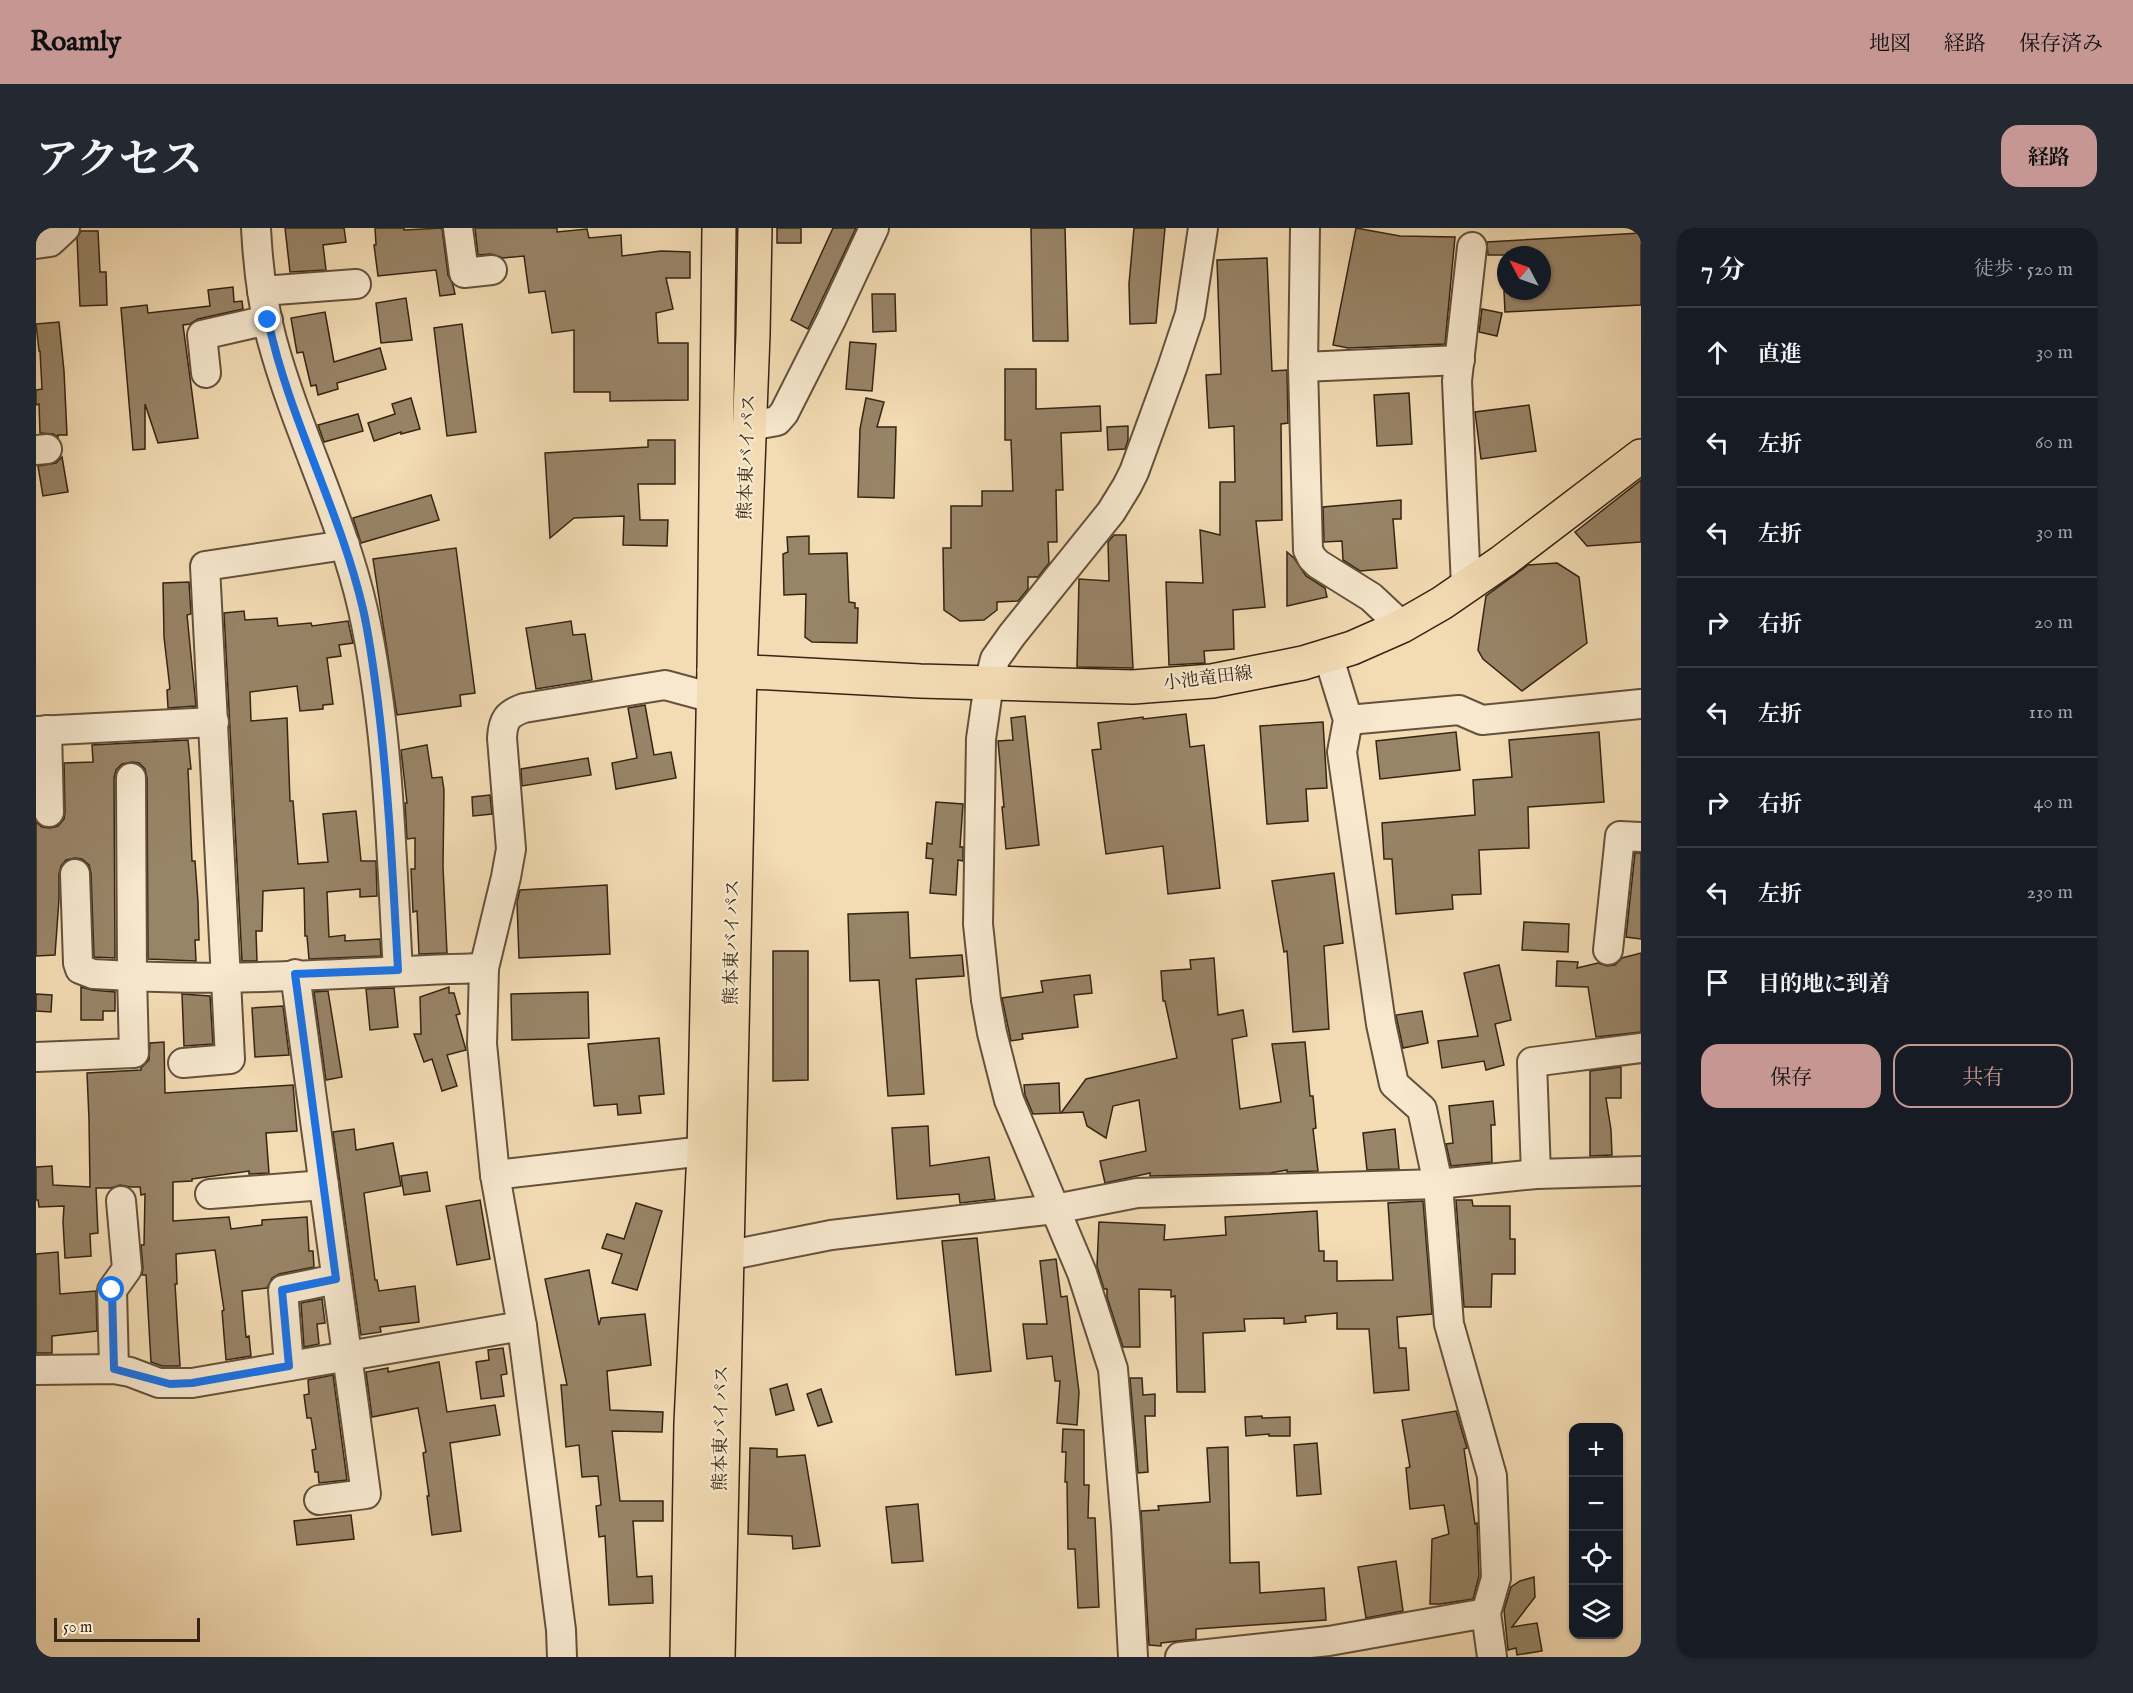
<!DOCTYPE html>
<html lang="ja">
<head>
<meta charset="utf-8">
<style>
  :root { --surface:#171b24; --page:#242831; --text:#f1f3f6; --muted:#9ea1a6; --line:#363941; --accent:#c59692 }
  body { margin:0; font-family:"IM FELL English","Noto Serif JP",serif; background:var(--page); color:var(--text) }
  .controls { position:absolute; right:18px; bottom:18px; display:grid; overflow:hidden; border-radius:12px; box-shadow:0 2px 4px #0004 }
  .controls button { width:54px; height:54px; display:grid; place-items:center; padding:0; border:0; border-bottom:2px solid var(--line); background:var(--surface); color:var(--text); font:30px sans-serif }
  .compass { position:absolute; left:1461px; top:18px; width:54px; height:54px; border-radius:50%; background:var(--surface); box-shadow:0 2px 4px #0004; rotate:311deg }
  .scale { position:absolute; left:18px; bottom:15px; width:146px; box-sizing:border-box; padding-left:6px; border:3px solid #352514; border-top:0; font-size:16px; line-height:21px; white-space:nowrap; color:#352514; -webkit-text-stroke:4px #f7e8ce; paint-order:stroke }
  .stop { position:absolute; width:18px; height:18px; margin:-14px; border:4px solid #1a73e8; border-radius:50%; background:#fff }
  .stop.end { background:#1a73e8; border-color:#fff; box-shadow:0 2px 6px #0008 }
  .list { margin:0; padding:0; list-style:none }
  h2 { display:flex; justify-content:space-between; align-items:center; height:78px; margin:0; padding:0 24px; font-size:26px }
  h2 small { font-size:20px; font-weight:400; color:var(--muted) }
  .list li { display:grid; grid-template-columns:39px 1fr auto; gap:18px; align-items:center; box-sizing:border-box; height:90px; padding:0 24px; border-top:2px solid var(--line) }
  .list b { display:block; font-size:22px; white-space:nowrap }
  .list em { font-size:20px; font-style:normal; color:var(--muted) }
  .actions { display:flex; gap:12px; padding:18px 24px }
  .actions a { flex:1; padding:14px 0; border:2px solid var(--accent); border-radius:18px; text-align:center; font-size:21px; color:var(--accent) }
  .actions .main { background:var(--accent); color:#111 }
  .icon { flex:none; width:33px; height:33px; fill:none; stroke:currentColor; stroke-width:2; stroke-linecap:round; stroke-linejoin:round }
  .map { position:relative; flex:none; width:1605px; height:1429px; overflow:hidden; border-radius:18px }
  header { display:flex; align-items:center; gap:36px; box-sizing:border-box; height:84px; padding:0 30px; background:var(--accent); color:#111 }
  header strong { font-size:28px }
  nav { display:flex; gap:33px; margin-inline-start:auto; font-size:21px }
  .intro { display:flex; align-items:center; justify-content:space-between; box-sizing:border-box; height:144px; padding:0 36px }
  h1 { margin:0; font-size:42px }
  .button { padding:15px 27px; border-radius:18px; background:var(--accent); color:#111; font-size:21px; font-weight:700 }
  main { display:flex; gap:36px; padding:0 36px }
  aside { flex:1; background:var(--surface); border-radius:18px; box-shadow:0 2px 4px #0004 }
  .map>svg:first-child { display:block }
  .building { fill:#988467; stroke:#352514; stroke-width:1.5 }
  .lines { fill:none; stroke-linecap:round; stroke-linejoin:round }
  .minor-casing { stroke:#64523c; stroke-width:32 }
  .major-casing { stroke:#352514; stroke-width:36 }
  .highway-casing { stroke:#352514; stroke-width:36 }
  .minor { stroke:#f7e8ce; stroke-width:28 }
  .major { stroke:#f3dbb3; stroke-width:33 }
  .highway { stroke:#f3dbb3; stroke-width:33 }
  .route { stroke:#1a73e8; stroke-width:8 }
  .labels { text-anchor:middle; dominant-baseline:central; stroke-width:4.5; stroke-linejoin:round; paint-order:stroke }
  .street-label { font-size:18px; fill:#352514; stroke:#f7e8ce }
</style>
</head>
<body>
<header>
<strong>Roamly</strong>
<nav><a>地図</a><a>経路</a><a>保存済み</a></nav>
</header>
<div class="intro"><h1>アクセス</h1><a class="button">経路</a></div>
<main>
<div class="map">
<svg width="1605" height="1429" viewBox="0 0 1605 1429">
  <rect width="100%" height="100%" fill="#f3dbb3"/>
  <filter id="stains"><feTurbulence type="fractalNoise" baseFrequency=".00333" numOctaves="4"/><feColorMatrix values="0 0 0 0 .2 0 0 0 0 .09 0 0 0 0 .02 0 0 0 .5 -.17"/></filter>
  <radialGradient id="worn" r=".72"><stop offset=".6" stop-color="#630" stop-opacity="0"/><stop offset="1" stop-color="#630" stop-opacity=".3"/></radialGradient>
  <g class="building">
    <path d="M249,0H308L310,14L287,17L290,42L254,44Z"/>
    <path d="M339,0H368V2L406,0L412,47L417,57L419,66L404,68L400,42L342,48L338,17H340Z"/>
    <path d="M439,0H521V4L551,1L553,10L585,7L586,28L625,23L654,24V50H630L637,81L620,85L622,115H652V172L574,173V164H538V102L516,105L509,63L493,65L488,28L467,30L455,26L442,27Z"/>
    <rect x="741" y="0" width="24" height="15"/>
    <path d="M797,0H820L772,101L755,92Z"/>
    <path d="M995,0H1029L1032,113H997Z"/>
    <path d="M1098,0H1129L1120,95L1094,96L1093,56Z"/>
    <path d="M1320,0L1364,8L1419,9L1409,116L1312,120L1297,117Z"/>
    <path d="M45,3H62L64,44H70L71,77L44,78L41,10Z"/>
    <path d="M1605,5V77L1469,84L1468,63H1506V27H1452L1451,14Z"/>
    <path d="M1231,30L1236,143L1251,142L1252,195L1245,196L1246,292L1220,293L1229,379L1197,382L1198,421L1168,423L1169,435L1133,437L1130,354L1167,355L1164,302L1184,307V254H1199L1198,198L1173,200L1170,147L1185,146L1181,32Z"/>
    <path d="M197,59L198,74L206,73L207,81L162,91L154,96L147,97L162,210L122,215L109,176V221L97,222L85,80L111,77L112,85L174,78L172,62Z"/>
    <path d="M836,66H859L860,103L837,104Z"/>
    <path d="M370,70L376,112L345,115L340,75Z"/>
    <path d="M1446,81L1466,85L1461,108L1443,104Z"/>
    <path d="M289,84L298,134L344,120L350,141L301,155L302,161L282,167L280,157L275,158L267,124L261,125L255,90Z"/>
    <path d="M23,94L28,143L31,207H22V209L17,206L4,205L3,176L0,177V162L6,161L4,123H3L0,96Z"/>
    <path d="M426,96L440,204L411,208L398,100Z"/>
    <path d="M814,114L840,116L836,163L810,161Z"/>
    <path d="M969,141H1000V181L1064,178L1065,203L1025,205L1027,262H1020L1021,314H1012L1013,335L1002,349H992V361L982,373L961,374V382L948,392L924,393L908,382L907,320H915V278H946V263H977L975,212H969Z"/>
    <path d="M1373,165L1376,216L1341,218L1338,167Z"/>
    <path d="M375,170L384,201L365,206V204L338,213L332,195L359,186L356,176Z"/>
    <path d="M830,170L848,174L841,199H860L858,270L822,269L824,201Z"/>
    <path d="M1493,177L1500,223L1445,231L1439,184Z"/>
    <path d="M322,186L327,203L288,214L282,197Z"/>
    <path d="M1092,198V212L1089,221L1072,222L1071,199Z"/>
    <path d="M612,212H639V256H602L604,292H632L631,318L587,317L588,288L538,290L514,310L509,225L612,219Z"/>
    <path d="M26,229L32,264L7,268L2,238L20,235Z"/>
    <path d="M1605,252V314L1551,318L1539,304Z"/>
    <path d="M395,267L403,292L325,315L317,290Z"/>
    <path d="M1365,272V291H1357L1361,340L1324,343L1307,332L1306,313L1288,314L1287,279Z"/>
    <path d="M1078,307H1090L1097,440L1041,439L1043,351L1073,353L1072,314Z"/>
    <path d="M773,308V326L811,325L813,374L819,375V380H822L821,415L776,414L769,409L770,366L748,367L747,326L752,324L751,309Z"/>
    <path d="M420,320L439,465L424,467L425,478L361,487L337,331Z"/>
    <path d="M1251,324L1258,330L1270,348L1289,360L1291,369L1251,378Z"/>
    <path d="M1521,335L1543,349L1551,415L1486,463L1447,431L1442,422L1450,368L1492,337Z"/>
    <path d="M153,354L155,386L151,387L160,478L132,480L131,462L134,461L128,409L127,355Z"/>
    <path d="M208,383L209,392L241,390L242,398L275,395L276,398L312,393L317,415L303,417L305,428L291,430L297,476L287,477V481L264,483L261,458L214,464L215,493L251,490L254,573H257L262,636L292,634L287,586L320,583L325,633H340L341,668L324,669V661L291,664L293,709L309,707V713L344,711L345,728L273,731L271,708H269L268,660L227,663L226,703H220L221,733H206L188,385Z"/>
    <path d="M535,393L537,407L549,406L556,452L500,461L490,400Z"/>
    <path d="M609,477L618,527L635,524L640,550L580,561L576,535L601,530L592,480Z"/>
    <path d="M1150,486L1154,519L1168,517L1184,660L1132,666L1127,618L1070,626L1056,522L1065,521L1062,495L1107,489V491Z"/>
    <path d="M989,488L1003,617L970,621L966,579H968L962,513L977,512L975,490Z"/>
    <path d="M1287,494L1291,560L1270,561L1272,593L1231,596L1224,498Z"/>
    <path d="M1420,504L1424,542L1344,551L1340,513Z"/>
    <path d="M1563,504L1568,574L1492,579L1493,620L1443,622L1445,666L1416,667L1417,681L1360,686L1356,631H1348L1346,595L1439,587L1437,552L1476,549L1473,512Z"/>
    <path d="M152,512L155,541H152L156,633H159L162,674L163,712H159L160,733L112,731L111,550L109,541L103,535L96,534L86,536L80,542L78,550L79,730L58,729L55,645L53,637L46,631L39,630L30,632L25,638L23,646V671L19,727L0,728V594L6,599L14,600L22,598L28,591L29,584L28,535L57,534L56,517Z"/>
    <path d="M391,517L396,550L406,549L408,562L407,639L411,725L383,726L381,683L377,684L375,641H379V610L371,611L369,575H371L365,522Z"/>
    <path d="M552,530L555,547L486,558L485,541Z"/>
    <path d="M454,567L456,586L437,588L436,569Z"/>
    <path d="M900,574L927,576L924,619H927V633L922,632L920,667L894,665L897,631L890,630L891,615L896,616Z"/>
    <path d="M1599,625H1605V711L1590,709Z"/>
    <path d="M1298,645L1307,715L1288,718L1293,801L1257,804L1251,723L1248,724L1236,653Z"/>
    <path d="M571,657L574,726L483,730L481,674L484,662Z"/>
    <path d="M872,684L874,730L926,727L928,748L880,751L888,866L852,868L843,752L814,753L812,686Z"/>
    <path d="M1488,694L1533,696L1532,724L1486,722Z"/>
    <path d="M737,723H772V852L737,853Z"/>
    <path d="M1605,725V804L1560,809L1552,759L1520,758L1521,733L1542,734L1541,740L1562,735L1571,738L1579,737L1586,730Z"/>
    <path d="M1178,730L1182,787L1207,782L1211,808L1196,811L1204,881L1245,874L1236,816L1269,814L1274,868H1277L1280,900L1277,901L1282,943L1251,944V942L1234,945L1114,948V945L1069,955L1064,933L1110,923L1103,872L1077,878L1070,910L1051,898L1047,884L1025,885L1050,851L1141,830L1129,773H1127L1125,743L1155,741L1154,732Z"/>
    <path d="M1463,737L1475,792L1459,796L1468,837L1450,842L1448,833L1406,840L1402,813L1442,808L1428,745Z"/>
    <path d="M1054,747L1056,765L1038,767L1042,799L986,806L987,811L975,813L966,770L1007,764L1005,753Z"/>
    <path d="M45,759L56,762L79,764V783H67V792H45Z"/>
    <path d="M413,759V765H418L424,786L420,787L430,822L411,827L421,858L406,863L396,831L388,834L378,806H385L384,769Z"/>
    <path d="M358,760L362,799L334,802L330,761Z"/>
    <path d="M292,763L306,849L290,852L278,764Z"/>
    <path d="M552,764L553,810L476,812L475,766Z"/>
    <path d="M0,766L16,767L15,784L0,783Z"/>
    <path d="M146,766L174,768L177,816L148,818Z"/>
    <path d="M247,778L253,827L219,829L216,780Z"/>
    <path d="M1386,783L1392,815L1367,820L1360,787Z"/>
    <path d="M623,810L628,866L603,868L605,885L582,887L581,876L558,878L552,816Z"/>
    <path d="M128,814L129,865L257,857L261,903L230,905L233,945L213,946V943L156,951V953L137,954V993L193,989L195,1001L226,997V992L271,989L273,1023H277L278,1039L243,1046L236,1050L231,1060L206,1063L210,1109L213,1108L215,1128L190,1132L186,1083L188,1082L179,1022L140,1026L141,1056H139L144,1138H126L115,1134L110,1047H106L107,1040L105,1017H108L109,966L105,967L104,959H94L84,957L75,960H60L62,1005L54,1006L55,1028L29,1030L27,994L28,978L3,979L2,972H0V939L16,938L17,957L54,959L53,891L51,845L105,842V840L113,832L114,815Z"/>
    <path d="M1585,839V870H1570L1575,902L1576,927L1554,928V843Z"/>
    <path d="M1023,855L1024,885L997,886L989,867L988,857Z"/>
    <path d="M1457,873L1459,897H1455L1456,934L1415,938L1410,916L1417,915L1413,878Z"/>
    <path d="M892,898L894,938L953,929L959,971L924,975L923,966L861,971L856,900Z"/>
    <path d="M318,901L320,922L357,915L365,958L328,965L339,1052H341L343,1063L379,1058L383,1094L344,1099L345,1104L325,1107L297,904Z"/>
    <path d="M1359,901L1363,941L1331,942L1327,905Z"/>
    <path d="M391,944L394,963L368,967L365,948Z"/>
    <path d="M444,972L454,1031L421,1037L410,978Z"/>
    <path d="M1420,972H1436L1437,978H1474V1011H1479V1046H1456L1455,1079H1428Z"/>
    <path d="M1387,973L1396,1086L1361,1089L1363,1120H1370L1373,1162L1338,1165L1333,1101H1301V1085L1269,1088L1270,1094L1248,1096V1090L1208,1091L1209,1103L1167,1105L1169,1164H1141L1139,1068L1135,1069V1062L1103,1061L1104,1119H1087L1071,1069V1061H1068L1061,1038L1063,994L1129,997L1128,1012L1190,1007L1189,989L1281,983L1283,1023H1288V1033H1301V1053L1357,1052L1352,975Z"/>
    <path d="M600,975L626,983L601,1062L576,1055L586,1026L566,1020L571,1006L588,1011Z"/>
    <path d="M941,1010L955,1143L920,1147L906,1013Z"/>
    <path d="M22,1024L24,1066L60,1063L61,1103L16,1108V1125H0V1026Z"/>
    <path d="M1020,1031L1025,1069L1031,1068L1043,1164L1041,1197L1021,1195L1024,1153H1019L1016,1128L991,1131L987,1096H1011L1004,1033Z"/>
    <path d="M553,1042L563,1097L565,1090L609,1086L615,1137L571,1143L574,1182L627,1184L626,1204L576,1203L584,1273H627V1293H597L601,1349L616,1348L617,1375L573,1377L569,1308L563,1309L560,1278L565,1277L562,1248L546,1249L543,1217L530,1219L525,1157H531L509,1051Z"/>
    <path d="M286,1071L289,1095L281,1096L283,1116L268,1119L265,1075Z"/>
    <path d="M467,1120L471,1146L465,1147L468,1168L445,1171L440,1134L453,1132L452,1122Z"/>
    <path d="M403,1134L411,1184L459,1177L464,1207L414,1215L425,1303L396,1307L391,1268H393L387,1225L390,1224L382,1180L336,1189L330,1144L352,1140V1144Z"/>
    <path d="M297,1147L311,1252L283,1255L282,1244H279L276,1222L280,1221L275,1190H271L268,1167L273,1166L272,1152Z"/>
    <path d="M1094,1150H1106L1107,1167L1119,1166V1188H1109L1112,1244L1102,1245Z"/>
    <path d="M751,1156L758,1182L740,1187L734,1161Z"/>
    <path d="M785,1161L796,1194L782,1198L771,1166Z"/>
    <path d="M1420,1183L1431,1220L1428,1221L1439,1296L1441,1295L1443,1348L1437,1371L1404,1376H1394L1396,1311L1413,1306L1408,1277L1374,1281L1370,1240L1374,1239L1366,1192Z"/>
    <path d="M1226,1188V1190L1254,1189V1208H1233V1206L1210,1208L1209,1189Z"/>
    <path d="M1027,1201L1048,1202V1257H1053L1052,1290H1059L1063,1379L1042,1380L1039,1321H1032L1031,1254H1029L1030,1224H1026Z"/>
    <path d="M1281,1215L1285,1266L1261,1268L1258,1217Z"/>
    <path d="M1192,1219L1194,1335L1223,1334L1224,1365L1288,1360L1290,1392L1160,1401V1411L1125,1415V1418L1113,1417L1105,1283L1123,1282L1122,1278L1174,1274L1171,1220Z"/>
    <path d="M714,1220L741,1221V1229L769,1227L784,1318L757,1321L756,1308L712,1306Z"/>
    <path d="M882,1276L887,1333L856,1335L850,1279Z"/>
    <path d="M315,1287L318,1311L261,1317L258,1293Z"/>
    <path d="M1360,1333L1367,1383L1330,1390L1322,1339Z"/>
    <path d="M1498,1349L1499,1369L1476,1399L1501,1395L1506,1423L1481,1427L1480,1420L1472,1422L1468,1382L1475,1359L1484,1353Z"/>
  </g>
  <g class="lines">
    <g class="minor-casing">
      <g id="minor">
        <path d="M220,0C222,38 226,75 236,112C261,204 306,289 327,382C353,500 355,623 362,743"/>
        <path d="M422,0L428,45L456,42"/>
        <path d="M1269,0L1267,139L1272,322L1276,330L1282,336L1335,369L1366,398"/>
        <path d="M0,16L14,14L29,0"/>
        <path d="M226,63L320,56"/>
        <path d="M1267,139L1424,132"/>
        <path d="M170,145L166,107L232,92"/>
        <path d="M713,198L741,193L748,185L795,92L838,0"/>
        <path d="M0,222L11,221"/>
        <path d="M1430,359L1421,153L1436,19"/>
        <path d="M1292,427L1312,492L1306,524L1345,796L1358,856L1386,881L1402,956L1413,1096L1456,1248L1460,1350L1450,1385L1456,1429"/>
        <path d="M1312,492L1423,482L1446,492L1605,476"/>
        <path d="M11,502L13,584"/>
        <path d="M0,503L178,494"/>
        <path d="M39,646L42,735L44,741L57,746L96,748L95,550"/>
        <path d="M1572,722L1584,608L1605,609"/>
        <path d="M448,740L470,649L475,621L466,510C467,492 471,486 488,480L629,457L677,470"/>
        <path d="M259,746L330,1266L283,1272"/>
        <path d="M0,829L98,825L96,748C213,754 331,743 448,740L446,816L459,947L486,1098L525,1402L526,1429"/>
        <path d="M147,835L194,831L169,338L309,317"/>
        <path d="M1500,946L1496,834L1605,820"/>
        <path d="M459,947L668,923"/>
        <path d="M174,966L288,957"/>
        <path d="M690,1028L795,1007L1019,981L1101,965L1402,956L1500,946L1605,943"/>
        <path d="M253,1138L247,1062L300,1051"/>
        <path d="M78,1141L76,1062L91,1041L85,973"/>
        <path d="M0,1142L78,1141L94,1144L123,1155H156L486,1098"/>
        <path d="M1097,1429L1090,1298L1077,1141L1046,1045L973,872L956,805L950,772L942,696L945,511L953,455L959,431L976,407L1075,284L1091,258L1098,244L1136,140L1154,86L1167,0"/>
        <path d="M1144,1429L1293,1413L1450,1385"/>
      </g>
    </g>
    <g class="major-casing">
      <path id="major" d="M678,442L884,453L1097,459L1176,453L1267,435L1316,420L1366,398L1406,375L1467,333L1605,228"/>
    </g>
    <g class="highway-casing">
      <g id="highway">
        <path d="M651,1429L655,1195L668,923L678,442L683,0"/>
        <path d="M682,1429L704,444L717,106L719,0"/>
      </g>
    </g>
    <use href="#minor" class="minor"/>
    <use href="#major" class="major"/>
    <use href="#highway" class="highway"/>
  </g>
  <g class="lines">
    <path class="route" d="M76,1062L78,1141L134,1156L156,1155L253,1138L246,1062L300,1051L259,746L362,742C357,653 353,564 342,475C338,444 334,412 327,381C304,282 253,191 232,92"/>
  </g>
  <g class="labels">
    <g class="street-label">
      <text transform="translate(712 229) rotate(-88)">熊本東バイパス</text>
      <text transform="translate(1172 451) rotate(-7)">小池竜田線</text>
      <text transform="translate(697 714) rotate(-89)">熊本東バイパス</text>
      <text transform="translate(686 1200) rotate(-89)">熊本東バイパス</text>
    </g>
  </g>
  <rect width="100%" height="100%" filter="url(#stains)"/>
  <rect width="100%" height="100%" fill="url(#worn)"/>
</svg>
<div class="controls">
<button>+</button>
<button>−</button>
<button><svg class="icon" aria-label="locate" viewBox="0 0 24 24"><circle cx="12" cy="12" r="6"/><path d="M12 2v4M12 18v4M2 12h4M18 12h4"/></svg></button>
<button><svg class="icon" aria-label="layers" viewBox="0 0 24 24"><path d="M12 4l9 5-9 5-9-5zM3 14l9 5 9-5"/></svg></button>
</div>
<svg class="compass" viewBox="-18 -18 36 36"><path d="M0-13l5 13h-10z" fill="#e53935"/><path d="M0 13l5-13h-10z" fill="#9ea1a6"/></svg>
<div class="scale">50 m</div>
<div class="stop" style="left:76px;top:1062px"></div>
<div class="stop end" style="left:232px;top:92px"></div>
</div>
<aside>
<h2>7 分<small>徒歩 · 520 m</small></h2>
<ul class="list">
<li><svg class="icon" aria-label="ahead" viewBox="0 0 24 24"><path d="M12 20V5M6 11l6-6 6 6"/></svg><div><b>直進</b></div><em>30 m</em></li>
<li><svg class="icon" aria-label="left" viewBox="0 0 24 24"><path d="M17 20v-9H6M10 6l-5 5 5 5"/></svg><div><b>左折</b></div><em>60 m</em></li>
<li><svg class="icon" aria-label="left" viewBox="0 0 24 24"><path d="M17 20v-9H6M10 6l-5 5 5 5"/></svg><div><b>左折</b></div><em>30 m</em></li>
<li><svg class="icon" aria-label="right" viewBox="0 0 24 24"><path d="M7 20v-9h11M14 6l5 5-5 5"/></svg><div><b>右折</b></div><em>20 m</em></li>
<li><svg class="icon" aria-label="left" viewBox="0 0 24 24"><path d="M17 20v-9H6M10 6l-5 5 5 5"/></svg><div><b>左折</b></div><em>110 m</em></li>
<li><svg class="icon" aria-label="right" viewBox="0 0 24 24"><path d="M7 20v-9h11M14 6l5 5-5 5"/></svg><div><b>右折</b></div><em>40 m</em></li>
<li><svg class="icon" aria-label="left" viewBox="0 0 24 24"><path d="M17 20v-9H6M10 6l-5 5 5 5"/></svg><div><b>左折</b></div><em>230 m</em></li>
<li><svg class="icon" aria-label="arrive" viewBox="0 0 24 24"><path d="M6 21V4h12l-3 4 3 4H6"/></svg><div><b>目的地に到着</b></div></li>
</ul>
<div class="actions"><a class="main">保存</a><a>共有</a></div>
</aside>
</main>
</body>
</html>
